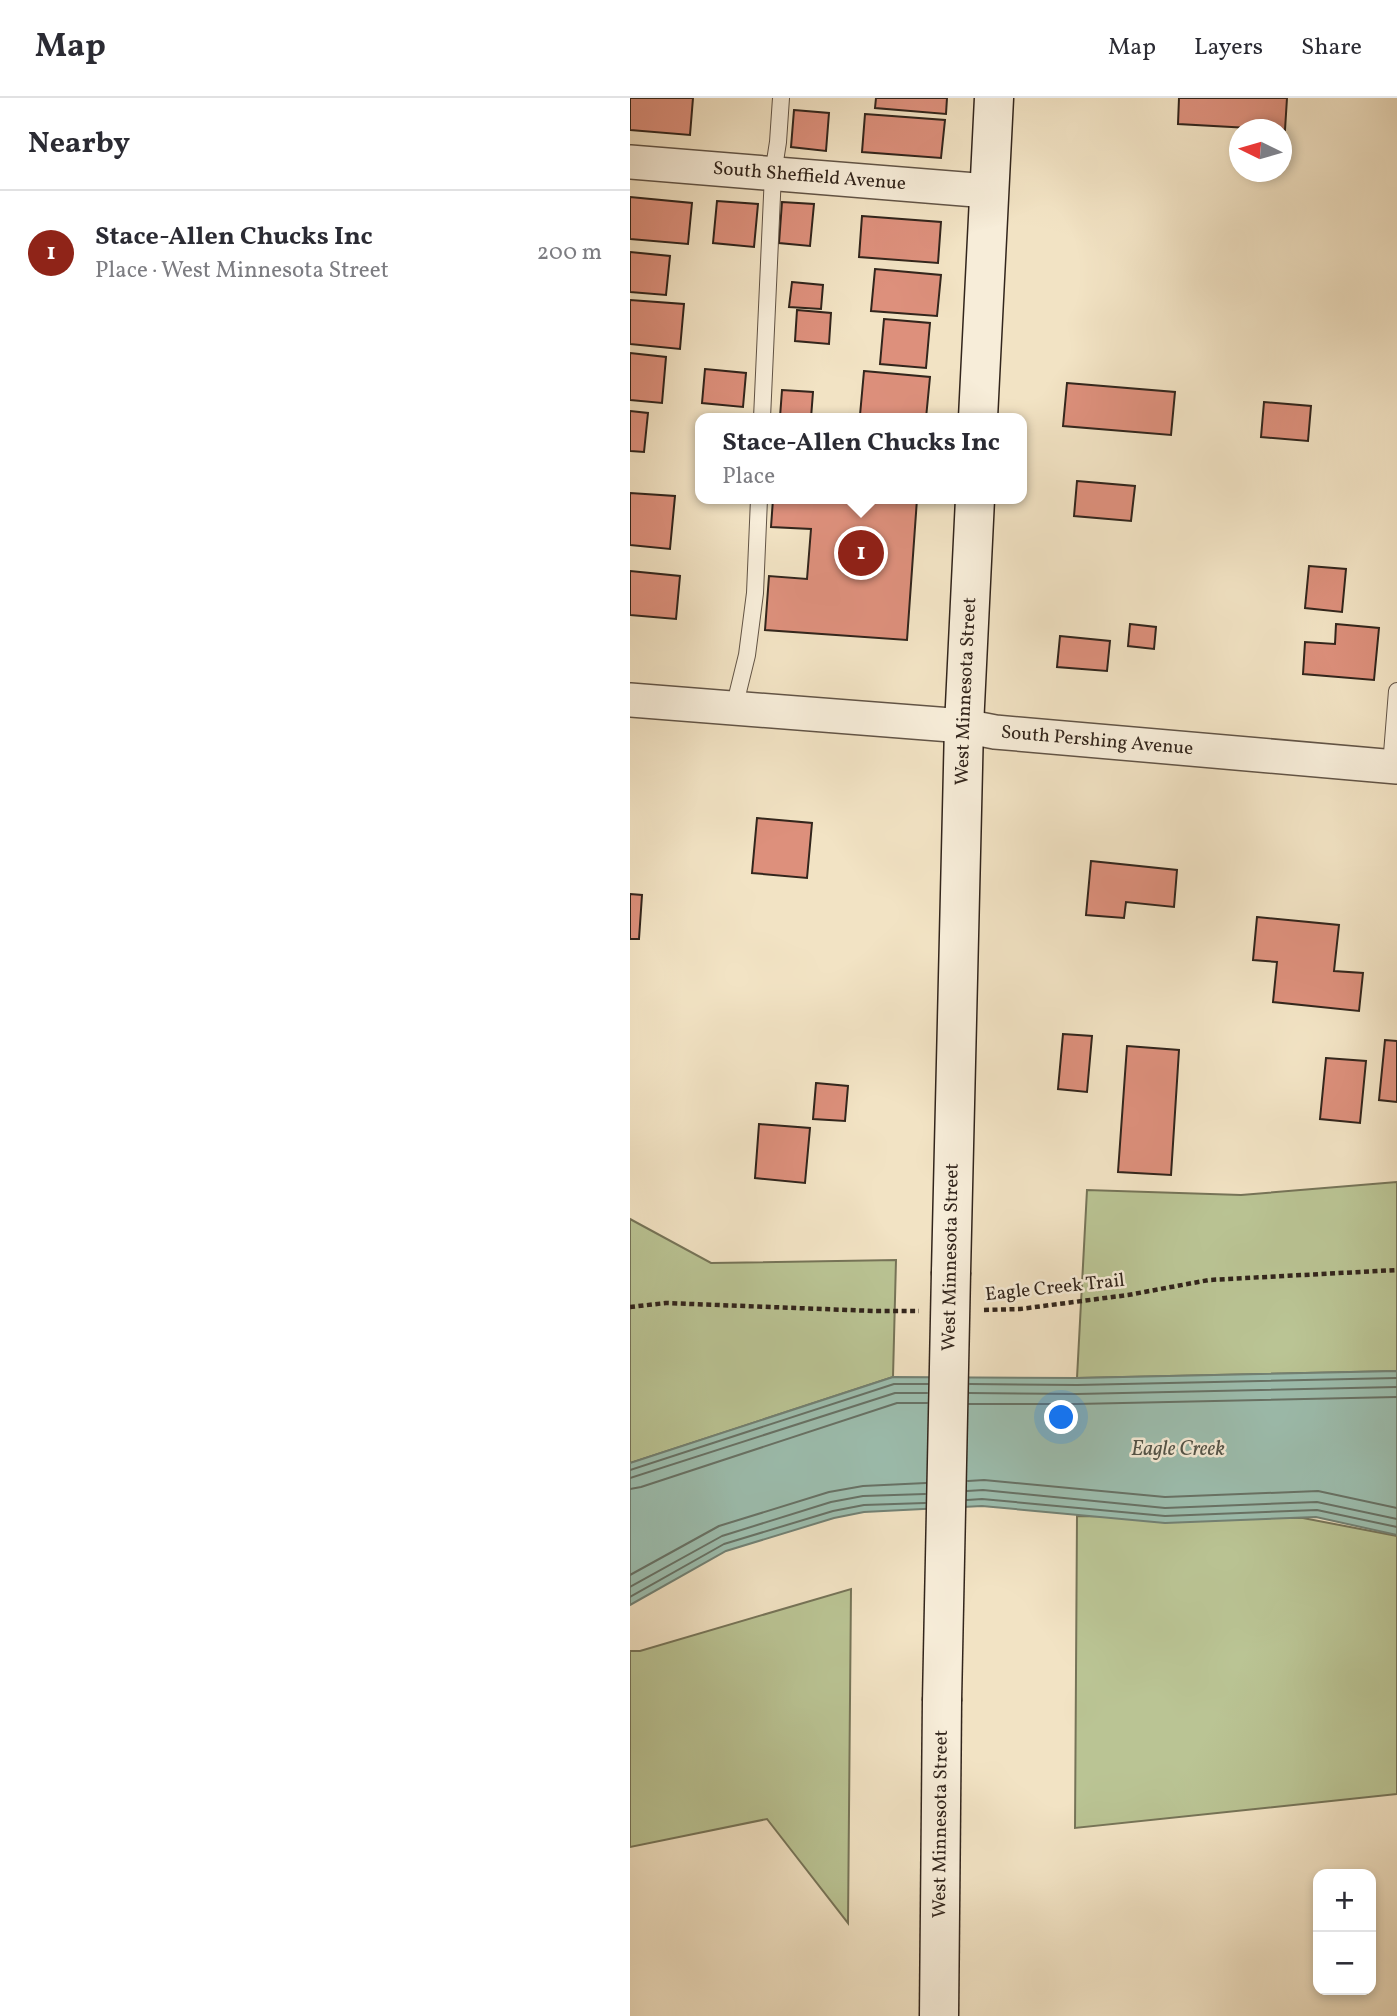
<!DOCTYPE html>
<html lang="en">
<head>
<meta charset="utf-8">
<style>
  :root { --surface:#fff; --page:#f7f7f7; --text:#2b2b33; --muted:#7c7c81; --line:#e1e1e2; --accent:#8f2418 }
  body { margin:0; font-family:Vollkorn,serif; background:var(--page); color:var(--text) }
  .controls { position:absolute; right:21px; bottom:21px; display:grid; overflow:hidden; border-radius:14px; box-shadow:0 4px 10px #0003 }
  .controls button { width:63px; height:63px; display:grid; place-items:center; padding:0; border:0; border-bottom:2px solid var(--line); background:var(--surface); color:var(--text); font:35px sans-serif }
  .compass { position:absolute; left:599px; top:21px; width:63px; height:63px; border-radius:50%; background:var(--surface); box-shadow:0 4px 10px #0003; rotate:275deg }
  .you { position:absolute; left:432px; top:1320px; width:24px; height:24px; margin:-18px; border:5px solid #fff; border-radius:50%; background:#1a73e8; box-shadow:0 0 0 10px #1a73e833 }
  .badge { display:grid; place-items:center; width:46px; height:46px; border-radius:50%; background:var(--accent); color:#fff; font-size:23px; font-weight:700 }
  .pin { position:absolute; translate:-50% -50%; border:4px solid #fff; box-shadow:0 2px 7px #0006 }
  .popup { position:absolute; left:65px; top:315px; width:332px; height:91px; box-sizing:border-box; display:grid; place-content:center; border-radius:14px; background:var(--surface); filter:drop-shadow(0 2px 5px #0005); font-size:23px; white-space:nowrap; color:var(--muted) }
  .popup b { font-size:26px; color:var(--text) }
  .popup::after { content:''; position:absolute; left:50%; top:100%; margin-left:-14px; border:14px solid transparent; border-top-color:var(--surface) }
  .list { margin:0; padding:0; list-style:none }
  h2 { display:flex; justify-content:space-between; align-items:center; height:91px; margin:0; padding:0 28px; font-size:30px }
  h2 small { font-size:23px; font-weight:400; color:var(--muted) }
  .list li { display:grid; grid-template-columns:46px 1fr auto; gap:21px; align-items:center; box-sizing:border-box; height:126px; padding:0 28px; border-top:2px solid var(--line) }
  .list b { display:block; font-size:26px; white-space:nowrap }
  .list p { margin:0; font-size:23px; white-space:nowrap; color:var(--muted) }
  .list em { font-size:23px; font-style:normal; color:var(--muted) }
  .map { position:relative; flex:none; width:767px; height:1918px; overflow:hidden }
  header { display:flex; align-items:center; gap:42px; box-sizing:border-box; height:98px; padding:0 35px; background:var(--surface); border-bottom:2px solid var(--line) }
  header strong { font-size:33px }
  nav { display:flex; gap:38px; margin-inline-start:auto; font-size:24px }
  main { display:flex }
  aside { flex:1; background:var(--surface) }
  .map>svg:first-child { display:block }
  .green { fill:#bac494; stroke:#767458; stroke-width:2 }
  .water { fill:#9cbeaf; stroke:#728174; stroke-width:2 }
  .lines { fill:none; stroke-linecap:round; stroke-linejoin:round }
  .shore { stroke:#677266; stroke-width:2 }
  .building { fill:#dd907c; stroke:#32251c; stroke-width:2 }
  .lane-casing { stroke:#625446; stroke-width:18 }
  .street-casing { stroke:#625446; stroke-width:36 }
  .secondary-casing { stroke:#32251c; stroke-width:41 }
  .path { stroke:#32251c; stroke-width:4.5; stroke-dasharray:5 3.5; stroke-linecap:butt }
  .lane { stroke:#f7edd9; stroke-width:16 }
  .street { stroke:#f7edd9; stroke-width:33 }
  .secondary { stroke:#f7edd9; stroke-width:38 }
  .secondary-bridge-casing { stroke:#32251c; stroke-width:41; stroke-linecap:butt }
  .secondary-bridge { stroke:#f7edd9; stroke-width:38 }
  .labels { text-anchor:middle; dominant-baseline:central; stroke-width:5; stroke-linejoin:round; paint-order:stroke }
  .street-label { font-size:19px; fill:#32251c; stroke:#f7edd9 }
  .water-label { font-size:21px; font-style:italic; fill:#525348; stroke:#f7edd9 }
</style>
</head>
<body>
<header>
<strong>Map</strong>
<nav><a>Map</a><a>Layers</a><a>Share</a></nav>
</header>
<main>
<aside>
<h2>Nearby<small></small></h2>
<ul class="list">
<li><span class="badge">1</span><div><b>Stace-Allen Chucks Inc</b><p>Place · West Minnesota Street</p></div><em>200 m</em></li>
</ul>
</aside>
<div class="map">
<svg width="767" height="1918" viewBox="0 0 767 1918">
  <rect width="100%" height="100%" fill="#f2e3c4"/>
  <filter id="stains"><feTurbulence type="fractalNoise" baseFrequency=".00286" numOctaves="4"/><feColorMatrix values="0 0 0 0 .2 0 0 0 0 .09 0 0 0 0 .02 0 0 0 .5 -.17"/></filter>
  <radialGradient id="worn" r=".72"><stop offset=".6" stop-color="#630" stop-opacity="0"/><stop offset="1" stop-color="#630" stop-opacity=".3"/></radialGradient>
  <g class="green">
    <path d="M767,1084V1273L447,1280L457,1092L611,1097Z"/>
    <path d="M0,1121L81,1165L266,1162L263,1279L0,1365Z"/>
    <path d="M447,1418L673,1420L767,1438V1696L445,1730Z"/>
    <path d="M221,1491L218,1825L137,1721L0,1749V1553H10Z"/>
  </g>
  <path class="water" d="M767,1273V1437L686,1419L535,1425L352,1408L234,1414L204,1420L96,1453L0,1507V1365L263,1279L447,1280Z"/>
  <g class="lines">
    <g class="shore">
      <path d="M340,1286L447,1287L767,1280"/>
      <path d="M339,1295L447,1296L767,1289"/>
      <path d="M339,1306H447L767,1299"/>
      <path d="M0,1372L264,1286H298"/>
      <path d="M0,1380L265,1295H297"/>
      <path d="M338,1383L354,1382L535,1399L688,1393L767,1410"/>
      <path d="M0,1391L11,1389L267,1305H297"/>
      <path d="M337,1393L353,1392L535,1410L687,1404L767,1421"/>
      <path d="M337,1402L352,1401L535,1418L687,1412L767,1429"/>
      <path d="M0,1477L89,1428L199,1394L233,1388L296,1385"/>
      <path d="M0,1489L92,1438L201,1404L233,1398L295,1396"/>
      <path d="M0,1499L94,1446L203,1413L234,1407L295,1405"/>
    </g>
  </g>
  <g class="building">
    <path d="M0,0H63L60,37L0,32Z"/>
    <path d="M246,0H317L316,16L245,10Z"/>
    <path d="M549,0H657L655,32L548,26Z"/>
    <path d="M164,12L199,15L196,53L161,49Z"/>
    <path d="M235,16L315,22L311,60L232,54Z"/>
    <path d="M0,99L62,105L58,146L0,141Z"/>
    <path d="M87,103L128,106L124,149L83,145Z"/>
    <path d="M152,104L184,106L180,148L149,145Z"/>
    <path d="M232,118L311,124L308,165L229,159Z"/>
    <path d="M0,154L40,158L36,197L0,194Z"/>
    <path d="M245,171L311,177L307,218L241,213Z"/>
    <path d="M162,184L193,187L191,211L159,209Z"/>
    <path d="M0,202L54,206L50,251L0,246Z"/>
    <path d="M167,212L201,215L199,246L165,243Z"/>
    <path d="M254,221L300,225L296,270L250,266Z"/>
    <path d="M0,255L36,259L32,305L0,302Z"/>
    <path d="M75,271L116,275L113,309L72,305Z"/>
    <path d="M234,273L300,279L296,320L230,317Z"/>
    <path d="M437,285L545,294L541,337L433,328Z"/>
    <path d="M152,292L183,294L181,320L150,319Z"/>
    <path d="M634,304L681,308L678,343L631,339Z"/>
    <path d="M0,313L18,315L14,354L0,353Z"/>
    <path d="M447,383L505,388L501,423L444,418Z"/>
    <path d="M0,395L45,398L40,451L0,447Z"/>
    <path d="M143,401H287L277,542L135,532L139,478L177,481L181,431L141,429Z"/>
    <path d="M679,468L716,471L712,514L675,510Z"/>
    <path d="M0,473L50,478L46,521L0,517Z"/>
    <path d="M500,526L526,529L524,551L498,548Z"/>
    <path d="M706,526L749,530L744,582L673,576L675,544L705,546Z"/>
    <path d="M430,538L480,543L477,573L427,569Z"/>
    <path d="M127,720L182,725L177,780L122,775Z"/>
    <path d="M461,763L547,772L544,809L496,804L494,820L456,817Z"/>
    <path d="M0,796L12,797L9,841H0Z"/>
    <path d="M627,819L709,827L704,873L733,875L729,913L643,904L647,864L623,862Z"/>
    <path d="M433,936L462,938L457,994L428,991Z"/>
    <path d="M755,942L767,943V1004L749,1002Z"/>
    <path d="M497,948L549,952L541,1077L488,1074Z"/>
    <path d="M696,960L736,963L730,1025L690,1021Z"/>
    <path d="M186,985L218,988L215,1023L183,1021Z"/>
    <path d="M129,1026L180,1030L175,1085L125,1080Z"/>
  </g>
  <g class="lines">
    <g class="lane-casing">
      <g id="lane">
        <path d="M132,320L143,76L148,44L151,0"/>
        <path d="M104,610L117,557L125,495L129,401"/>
        <path d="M761,668L767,593"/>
      </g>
    </g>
    <g class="street-casing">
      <g id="street">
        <path id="s1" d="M0,64L358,93"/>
        <path id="s2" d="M0,602L334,628L365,634L767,669"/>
      </g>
    </g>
    <g class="secondary-casing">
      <g id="secondary">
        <path d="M348,320L364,0"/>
        <path id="s3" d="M321,1174L334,628L345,401"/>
        <path id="s4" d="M309,1918L312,1603"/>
      </g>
    </g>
    <g class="path">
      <path d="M0,1209L36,1205L244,1213H289"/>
      <path d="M354,1212L390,1211L498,1197L579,1182L767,1172"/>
    </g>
    <use href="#lane" class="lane"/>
    <use href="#street" class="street"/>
    <use href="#secondary" class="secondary"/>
    <g class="secondary-bridge-casing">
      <path id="secondary-bridge" d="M312,1603L321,1174"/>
    </g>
    <use href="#secondary-bridge" class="secondary-bridge"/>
  </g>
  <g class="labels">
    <g class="street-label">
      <text stroke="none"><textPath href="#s1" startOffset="180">South Sheffield Avenue</textPath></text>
      <text stroke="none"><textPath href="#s3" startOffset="581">West Minnesota Street</textPath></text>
      <text stroke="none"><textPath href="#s2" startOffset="469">South Pershing Avenue</textPath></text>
      <text transform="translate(321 1159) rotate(-89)">West Minnesota Street</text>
      <text transform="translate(425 1190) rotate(-6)">Eagle Creek Trail</text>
      <text stroke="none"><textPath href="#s4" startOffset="192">West Minnesota Street</textPath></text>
    </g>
    <g class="water-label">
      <text x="548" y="1351">Eagle Creek</text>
    </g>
  </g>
  <rect width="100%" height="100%" filter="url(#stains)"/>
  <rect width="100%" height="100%" fill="url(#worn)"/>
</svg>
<div class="controls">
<button>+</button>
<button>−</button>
</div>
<svg class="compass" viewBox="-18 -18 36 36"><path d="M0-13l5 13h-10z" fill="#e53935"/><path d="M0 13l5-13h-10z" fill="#7c7c81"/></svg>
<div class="you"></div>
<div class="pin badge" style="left:231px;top:455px">1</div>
<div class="popup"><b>Stace-Allen Chucks Inc</b>Place</div>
</div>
</main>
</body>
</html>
